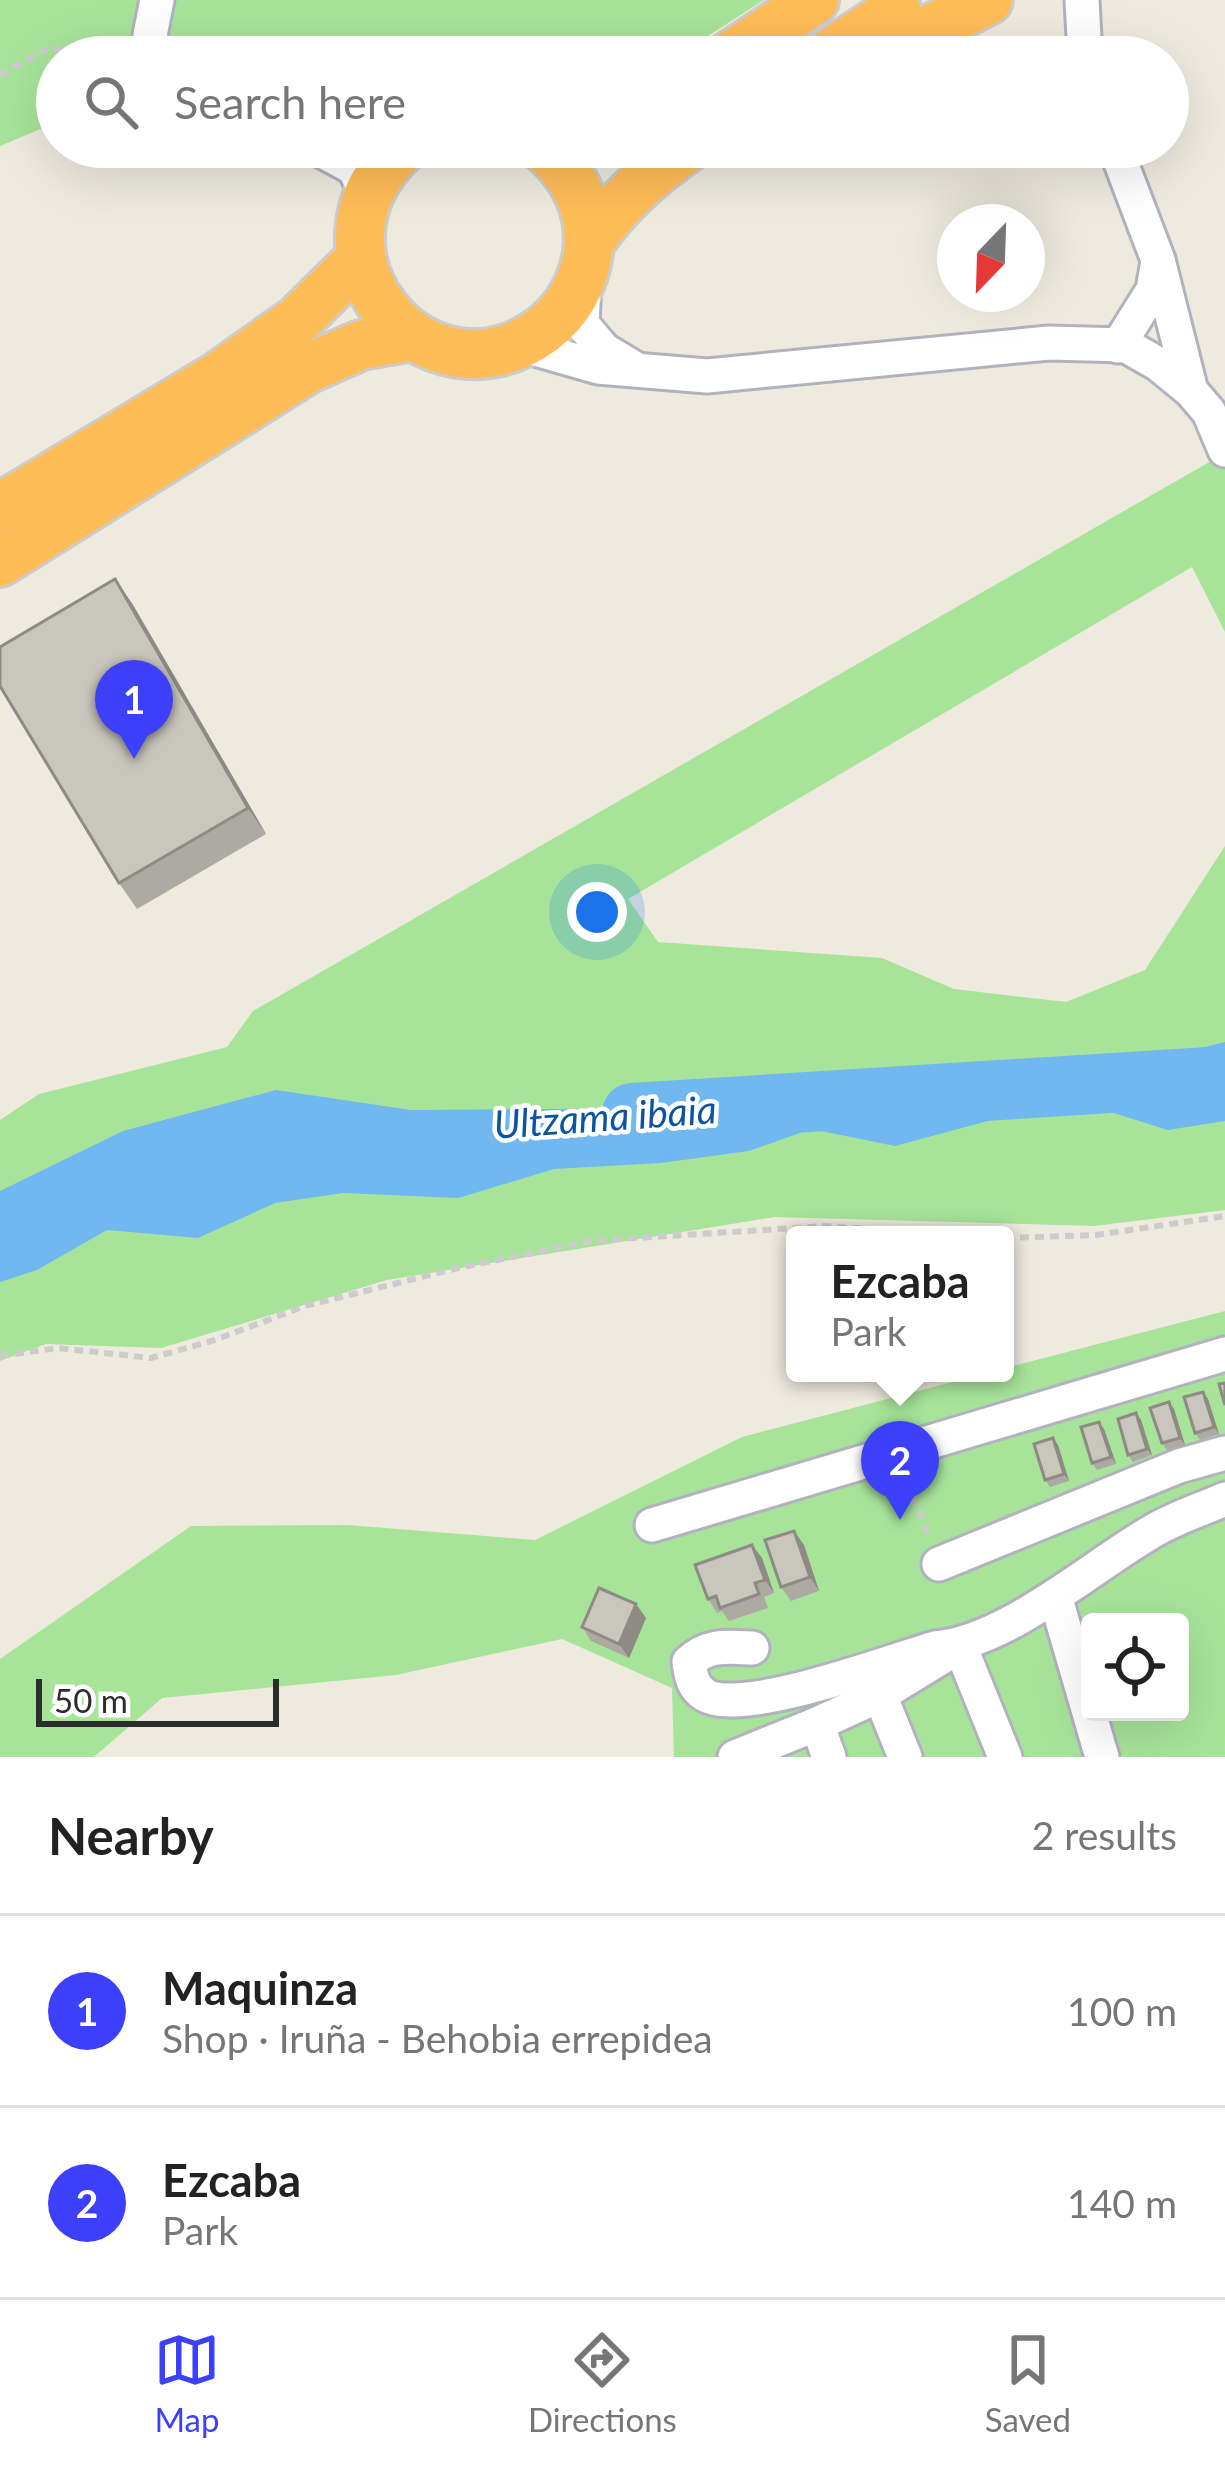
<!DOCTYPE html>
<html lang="en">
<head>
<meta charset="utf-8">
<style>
  :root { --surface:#fff; --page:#f6f6f6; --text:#222; --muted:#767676; --line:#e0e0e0; --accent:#3d40fb }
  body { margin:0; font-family:Lato,sans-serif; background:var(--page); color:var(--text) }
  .controls { position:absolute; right:36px; bottom:36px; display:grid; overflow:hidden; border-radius:12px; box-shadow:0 12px 48px #0002 }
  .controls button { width:108px; height:108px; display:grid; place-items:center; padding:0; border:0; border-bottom:3px solid var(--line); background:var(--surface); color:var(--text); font:60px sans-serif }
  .compass { position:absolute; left:937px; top:204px; width:108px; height:108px; border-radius:50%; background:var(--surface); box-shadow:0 12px 48px #0002; rotate:203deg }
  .scale { position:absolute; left:36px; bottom:30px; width:243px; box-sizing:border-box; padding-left:12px; border:6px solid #2c2c2c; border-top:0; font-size:33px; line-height:42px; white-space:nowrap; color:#2c2c2c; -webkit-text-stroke:9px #fff; paint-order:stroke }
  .you { position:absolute; left:597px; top:912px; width:42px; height:42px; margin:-30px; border:9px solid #fff; border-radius:50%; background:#1a73e8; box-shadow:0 0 0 18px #1a73e833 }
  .badge { display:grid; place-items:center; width:78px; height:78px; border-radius:50%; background:var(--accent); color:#fff; font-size:39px; font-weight:700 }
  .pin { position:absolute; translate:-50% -99px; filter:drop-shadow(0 3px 6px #0008) }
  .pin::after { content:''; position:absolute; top:63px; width:42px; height:36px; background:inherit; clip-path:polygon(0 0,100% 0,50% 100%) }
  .popup { position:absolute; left:786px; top:1226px; width:228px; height:156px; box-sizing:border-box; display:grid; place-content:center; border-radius:12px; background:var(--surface); filter:drop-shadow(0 3px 9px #0005); font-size:39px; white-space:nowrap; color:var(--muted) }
  .popup b { font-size:45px; color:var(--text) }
  .popup::after { content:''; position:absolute; left:50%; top:100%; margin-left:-24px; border:24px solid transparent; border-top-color:var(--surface) }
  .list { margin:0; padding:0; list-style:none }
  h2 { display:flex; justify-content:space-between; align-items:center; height:156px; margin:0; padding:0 48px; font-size:51px }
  h2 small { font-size:39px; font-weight:400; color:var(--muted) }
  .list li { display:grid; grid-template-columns:78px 1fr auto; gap:36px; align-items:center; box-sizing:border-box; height:192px; padding:0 48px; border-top:3px solid var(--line) }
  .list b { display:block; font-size:45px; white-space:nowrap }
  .list p { margin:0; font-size:39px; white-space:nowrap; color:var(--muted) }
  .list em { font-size:39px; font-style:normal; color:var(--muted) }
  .icon { flex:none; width:66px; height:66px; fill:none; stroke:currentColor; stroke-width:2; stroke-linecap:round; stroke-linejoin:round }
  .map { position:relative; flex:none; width:1225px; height:1757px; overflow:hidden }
  .search { position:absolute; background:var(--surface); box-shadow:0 12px 48px #0002; left:36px; right:36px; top:36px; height:132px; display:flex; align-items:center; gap:30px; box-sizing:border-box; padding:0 42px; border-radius:66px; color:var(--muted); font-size:45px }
  .sheet { height:540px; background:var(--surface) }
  nav { display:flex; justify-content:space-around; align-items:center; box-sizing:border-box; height:168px; border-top:3px solid var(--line); background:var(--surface); font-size:33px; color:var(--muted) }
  nav a { display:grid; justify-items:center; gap:6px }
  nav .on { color:var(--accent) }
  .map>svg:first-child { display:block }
  .green { fill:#a7e49a; fill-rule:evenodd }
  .water { fill:#71b8f0 }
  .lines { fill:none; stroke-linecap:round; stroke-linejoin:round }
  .river { stroke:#71b8f0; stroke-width:60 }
  .minor-casing { stroke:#b2b2bf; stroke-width:39 }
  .highway-casing { stroke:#ccc; stroke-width:54 }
  .path { stroke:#ccc; stroke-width:6; stroke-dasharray:9 6; stroke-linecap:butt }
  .minor { stroke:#fff; stroke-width:33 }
  .highway { stroke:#ffbd58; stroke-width:48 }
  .wall { fill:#adaaa3 }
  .shaded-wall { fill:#8d8b84 }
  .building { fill:#c9c6bd; stroke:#8d8b84; stroke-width:3 }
  .labels { text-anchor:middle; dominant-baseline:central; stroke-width:9; stroke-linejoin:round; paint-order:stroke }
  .water-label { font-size:39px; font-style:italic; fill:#0c549f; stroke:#fff }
</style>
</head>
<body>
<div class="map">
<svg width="1225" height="1757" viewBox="0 0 1225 1757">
  <rect width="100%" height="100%" fill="#eeeade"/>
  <g class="green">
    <path d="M0,0H764L675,57H57V122L0,146Z"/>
    <path d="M1225,453V632L1192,567L628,899L658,942L882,958L954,989L1066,1002L1145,970L1225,846V1210L1094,1226L775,1217L387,1280L161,1348L46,1344L0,1361V1120L39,1094L227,1047L253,1011Z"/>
    <path d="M1225,1311V1757H674L672,1688L562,1639L396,1675L162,1698L94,1757H0V1659L191,1526L348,1525L535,1540L742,1437L987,1373H1005V1368ZM1090,1622H1180V1712H1090Z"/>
  </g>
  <path class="water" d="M1225,1042V1121L1168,1130L1107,1111L999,1118L895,1146L811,1129L749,1151L661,1163L554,1169L458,1198L343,1193L275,1203L198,1238L107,1230L37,1270L0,1282V1191L123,1131L276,1090L411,1110L710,1108L1048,1086Z"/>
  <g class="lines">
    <path class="river" d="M632,1113L1225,1076"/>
    <g class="minor-casing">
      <g id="minor">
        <path d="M1082,0L1085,57"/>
        <path d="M156,57L150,35L157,0"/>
        <path d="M315,147L354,168L367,195"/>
        <path d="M1115,147L1158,260L1191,391"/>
        <path d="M584,283L582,324L604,350L634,368"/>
        <path d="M518,344L598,367L707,376L1049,343L1125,345L1158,364L1191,391L1209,412L1225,450"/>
        <path d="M1118,346L1153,290L1158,261"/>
        <path d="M652,1525L1225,1354"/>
        <path d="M939,1564L1179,1466L1225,1453"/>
        <path d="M1055,1596L1102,1757"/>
        <path d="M752,1648C727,1647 708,1644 689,1662C691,1675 692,1687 705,1695C742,1717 890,1661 935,1648C1006,1642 1087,1570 1148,1534C1171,1519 1200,1510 1225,1499"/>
        <path d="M880,1695L960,1646L1005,1757"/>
        <path d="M735,1757L817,1724"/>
        <path d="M829,1757L817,1724L880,1695L905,1757"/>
      </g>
    </g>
    <g class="highway-casing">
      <g id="highway">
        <path d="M729,57L814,0"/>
        <path d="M825,57L896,10"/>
        <path d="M876,57L988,0"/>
        <path d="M404,147C287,253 427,416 543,330C568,311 584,283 588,252C593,210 574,173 543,147"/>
        <path d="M589,243C617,203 648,175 688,147"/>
        <path d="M0,508L219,376L298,320L361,258"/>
        <path d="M0,562L309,368L361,345L413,336"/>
      </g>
    </g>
    <g class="path">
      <path d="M0,75L41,52L121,39"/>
      <path d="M1005,1238L1096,1235L1225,1216"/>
      <path d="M0,1356L58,1348L151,1358L215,1340L305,1306L454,1269L590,1241L825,1226L963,1235"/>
      <path d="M909,1483L927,1533"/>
    </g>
    <use href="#minor" class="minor"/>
    <use href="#highway" class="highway"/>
  </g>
  <g class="wall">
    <path d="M115,579L133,605L266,834L137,909L119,883Z"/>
    <path d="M1203,1392L1208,1399L1219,1434L1200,1440L1195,1433Z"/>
    <path d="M1169,1402L1174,1409L1185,1445L1167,1450L1162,1443Z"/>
    <path d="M1136,1413L1141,1420L1152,1455L1133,1462L1128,1455Z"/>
    <path d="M1104,1429L1116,1464L1097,1470L1092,1463Z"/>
    <path d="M1058,1445L1069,1481L1050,1487L1045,1480Z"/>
    <path d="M794,1531L804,1545L819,1591L791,1601L781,1587Z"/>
    <path d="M752,1545L762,1558L774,1593L764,1597L768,1608L729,1621L722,1611L717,1613L708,1599Z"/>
    <path d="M636,1604L646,1618L629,1658L591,1641L582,1627Z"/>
  </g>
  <g class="shaded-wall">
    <path d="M115,579L133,605L266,834L248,808Z"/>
    <path d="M1203,1392L1208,1399L1219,1434L1214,1427Z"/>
    <path d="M1169,1402L1174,1409L1185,1445L1180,1438Z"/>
    <path d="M1136,1413L1141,1420L1152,1455L1147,1449Z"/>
    <path d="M1099,1422L1104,1429L1116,1464L1111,1457Z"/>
    <path d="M1053,1438L1058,1445L1069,1481L1064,1474Z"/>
    <path d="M794,1531L804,1545L819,1591L810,1577Z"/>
    <path d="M752,1545L762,1558L774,1593L765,1580Z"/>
    <path d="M636,1604L646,1618L629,1658L619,1644Z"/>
  </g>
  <g class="building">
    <path d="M115,579L248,808L119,883L0,686V647Z"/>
    <path d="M1225,1383V1405L1219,1384Z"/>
    <path d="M1203,1392L1214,1427L1195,1433L1184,1397Z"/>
    <path d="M1169,1402L1180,1438L1162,1443L1150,1408Z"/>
    <path d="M1136,1413L1147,1449L1128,1455L1118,1419Z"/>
    <path d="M1099,1422L1111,1457L1092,1463L1081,1427Z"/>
    <path d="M1053,1438L1064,1474L1045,1480L1034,1444Z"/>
    <path d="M794,1531L810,1577L781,1587L765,1540Z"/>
    <path d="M752,1545L765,1580L755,1583L759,1594L720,1608L716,1596L708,1599L695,1565Z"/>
    <path d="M599,1588L636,1604L619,1644L582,1627Z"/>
  </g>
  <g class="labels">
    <g class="water-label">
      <text transform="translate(605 1116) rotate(-4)">Ultzama ibaia</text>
    </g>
  </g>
</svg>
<div class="controls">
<button><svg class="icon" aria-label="locate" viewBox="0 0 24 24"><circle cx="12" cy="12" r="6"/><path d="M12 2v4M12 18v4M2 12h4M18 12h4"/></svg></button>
</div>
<svg class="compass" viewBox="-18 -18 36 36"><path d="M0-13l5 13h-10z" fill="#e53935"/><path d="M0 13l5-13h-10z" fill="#767676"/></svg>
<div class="scale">50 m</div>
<div class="you"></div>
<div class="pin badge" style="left:134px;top:759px">1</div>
<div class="pin badge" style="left:900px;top:1520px">2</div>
<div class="popup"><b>Ezcaba</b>Park</div>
<div class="search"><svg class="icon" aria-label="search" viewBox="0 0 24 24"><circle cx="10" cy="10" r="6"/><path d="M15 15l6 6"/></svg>Search here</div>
</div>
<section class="sheet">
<h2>Nearby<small>2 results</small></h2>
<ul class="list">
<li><span class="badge">1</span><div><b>Maquinza</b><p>Shop · Iruña - Behobia errepidea</p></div><em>100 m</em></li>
<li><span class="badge">2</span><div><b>Ezcaba</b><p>Park</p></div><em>140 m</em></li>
</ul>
</section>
<nav>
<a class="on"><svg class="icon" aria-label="map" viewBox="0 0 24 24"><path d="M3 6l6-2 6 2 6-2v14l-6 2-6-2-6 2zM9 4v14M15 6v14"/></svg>Map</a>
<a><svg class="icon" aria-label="directions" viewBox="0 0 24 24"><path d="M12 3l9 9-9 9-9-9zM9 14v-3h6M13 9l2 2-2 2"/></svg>Directions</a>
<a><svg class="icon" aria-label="saved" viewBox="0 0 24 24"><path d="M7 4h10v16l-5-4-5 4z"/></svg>Saved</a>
</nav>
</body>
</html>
